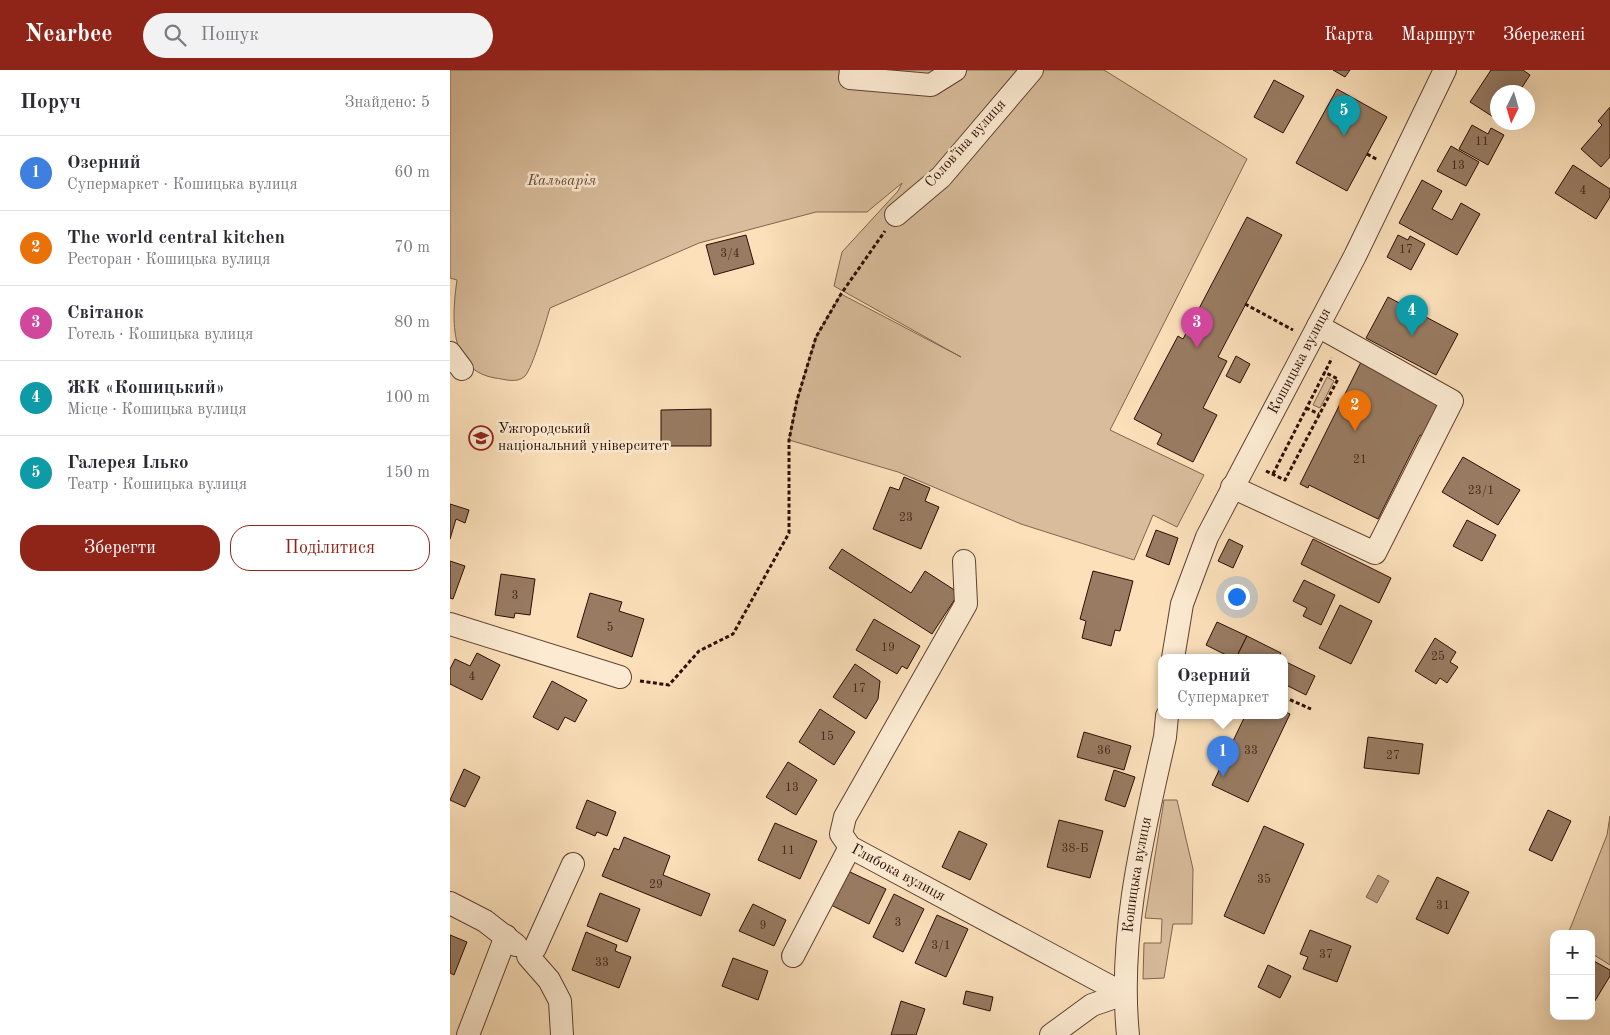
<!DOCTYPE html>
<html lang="uk">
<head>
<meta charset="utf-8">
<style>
  :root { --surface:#fff; --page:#f2f2f3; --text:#2b2b33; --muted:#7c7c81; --line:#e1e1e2; --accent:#8f2418 }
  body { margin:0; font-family:"Old Standard TT",serif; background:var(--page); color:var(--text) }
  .controls { position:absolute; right:15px; bottom:15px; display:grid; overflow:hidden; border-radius:10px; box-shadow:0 5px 20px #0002 }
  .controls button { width:45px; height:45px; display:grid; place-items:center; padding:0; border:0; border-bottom:1px solid var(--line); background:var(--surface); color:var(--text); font:25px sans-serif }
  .compass { position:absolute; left:1040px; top:15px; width:45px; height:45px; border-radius:50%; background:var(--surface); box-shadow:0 5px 20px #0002; rotate:185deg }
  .you { position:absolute; left:786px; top:526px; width:18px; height:18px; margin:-12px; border:4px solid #fff; border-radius:50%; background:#1a73e8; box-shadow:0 0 0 8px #1a73e833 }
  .badge { display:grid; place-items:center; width:32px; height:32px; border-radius:50%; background:var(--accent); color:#fff; font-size:16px; font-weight:700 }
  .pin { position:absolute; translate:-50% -41px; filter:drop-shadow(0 1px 2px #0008) }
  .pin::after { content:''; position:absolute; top:26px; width:18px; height:15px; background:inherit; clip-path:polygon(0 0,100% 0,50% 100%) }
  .popup { position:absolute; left:708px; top:584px; width:130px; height:65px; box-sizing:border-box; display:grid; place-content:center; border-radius:10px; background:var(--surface); filter:drop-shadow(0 1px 4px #0005); font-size:16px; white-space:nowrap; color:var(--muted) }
  .popup b { font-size:19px; color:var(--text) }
  .popup::after { content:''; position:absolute; left:50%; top:100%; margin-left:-10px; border:10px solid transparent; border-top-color:var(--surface) }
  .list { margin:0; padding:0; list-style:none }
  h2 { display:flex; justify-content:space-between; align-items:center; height:65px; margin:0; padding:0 20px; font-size:21px }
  h2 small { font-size:16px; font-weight:400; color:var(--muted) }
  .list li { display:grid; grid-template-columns:32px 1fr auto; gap:15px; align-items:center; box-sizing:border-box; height:75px; padding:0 20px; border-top:1px solid var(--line) }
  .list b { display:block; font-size:19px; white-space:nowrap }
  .list p { margin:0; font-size:16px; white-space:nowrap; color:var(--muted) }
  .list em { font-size:16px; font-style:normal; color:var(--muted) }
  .actions { display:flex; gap:10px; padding:15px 20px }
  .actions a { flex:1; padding:11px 0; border:1px solid var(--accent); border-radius:20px; text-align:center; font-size:18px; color:var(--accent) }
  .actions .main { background:var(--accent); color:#fff }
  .icon { flex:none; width:28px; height:28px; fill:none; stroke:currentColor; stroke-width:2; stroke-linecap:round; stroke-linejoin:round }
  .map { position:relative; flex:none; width:1160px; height:965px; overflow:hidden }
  header { display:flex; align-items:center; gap:30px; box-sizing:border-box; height:70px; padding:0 25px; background:var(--accent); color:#fff }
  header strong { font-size:24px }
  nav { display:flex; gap:28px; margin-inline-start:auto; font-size:18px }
  .search { width:350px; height:45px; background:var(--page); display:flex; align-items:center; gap:12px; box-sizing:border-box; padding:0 18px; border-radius:28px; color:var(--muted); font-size:19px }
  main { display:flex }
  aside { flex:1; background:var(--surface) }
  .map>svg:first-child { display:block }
  .green { fill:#d8bc9b; stroke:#82644f }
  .water { fill:#b5987c; stroke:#7f604c }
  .building { fill:#987b62; stroke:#2d0d03 }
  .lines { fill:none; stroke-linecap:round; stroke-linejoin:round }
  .minor-casing { stroke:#604231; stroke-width:24 }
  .path { stroke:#2d0d03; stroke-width:3; stroke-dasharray:4 2.5; stroke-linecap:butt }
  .minor { stroke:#fcebd2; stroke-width:22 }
  .labels { text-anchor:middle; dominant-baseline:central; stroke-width:5; stroke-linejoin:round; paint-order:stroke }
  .number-label { font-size:12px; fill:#48281b }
  .street-label { font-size:15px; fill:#2d0d03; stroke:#fcebd2 }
  .park-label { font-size:15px; font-style:italic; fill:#694a38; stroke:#fcebd2 }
  .poi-label { font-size:15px; fill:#2d0d03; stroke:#fcebd2; text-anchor:start }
</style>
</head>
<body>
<header>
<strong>Nearbee</strong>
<div class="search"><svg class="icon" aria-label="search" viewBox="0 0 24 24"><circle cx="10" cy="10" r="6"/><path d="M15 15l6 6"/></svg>Пошук</div>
<nav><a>Карта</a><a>Маршрут</a><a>Збережені</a></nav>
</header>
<main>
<aside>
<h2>Поруч<small>Знайдено: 5</small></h2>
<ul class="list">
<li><span class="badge" style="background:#3f7fe0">1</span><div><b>Озерний</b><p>Супермаркет · Кошицька вулиця</p></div><em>60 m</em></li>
<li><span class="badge" style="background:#e8710a">2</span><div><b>The world central kitchen</b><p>Ресторан · Кошицька вулиця</p></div><em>70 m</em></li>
<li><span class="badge" style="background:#d1479c">3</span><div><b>Світанок</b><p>Готель · Кошицька вулиця</p></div><em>80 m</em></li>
<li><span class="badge" style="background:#0f9aa8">4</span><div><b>ЖК «Кошицький»</b><p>Місце · Кошицька вулиця</p></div><em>100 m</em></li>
<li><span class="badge" style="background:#0f9aa8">5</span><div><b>Галерея Ілько</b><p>Театр · Кошицька вулиця</p></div><em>150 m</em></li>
</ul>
<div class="actions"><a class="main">Зберегти</a><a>Поділитися</a></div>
</aside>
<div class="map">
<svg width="1160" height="965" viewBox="0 0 1160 965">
  <rect width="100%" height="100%" fill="#fbe0ba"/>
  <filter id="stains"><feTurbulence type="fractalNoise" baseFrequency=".004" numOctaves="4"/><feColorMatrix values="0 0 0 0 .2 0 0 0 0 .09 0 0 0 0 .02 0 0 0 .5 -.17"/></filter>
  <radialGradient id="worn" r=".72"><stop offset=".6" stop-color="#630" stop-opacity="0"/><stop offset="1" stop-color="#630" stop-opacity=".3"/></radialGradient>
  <g class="green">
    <path d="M0,0H654L797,89L660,360L754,405L727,457L703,445L684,490L571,454L448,402L339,370L347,330L366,267L391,224L511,287L384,216L392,182L448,121L452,113L417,142H366L249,173L100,238C96,251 83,297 75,306C67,314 54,309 45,308C0,300 1,252 7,210L0,208Z"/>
    <path d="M877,307L884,311L870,338L863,335Z"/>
    <path d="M714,730H727L743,799L742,854H723L714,908L693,909L694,873H711L712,849L695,848Z"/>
    <path d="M1160,746V895L1141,883V864H1118L1157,765Z"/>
  </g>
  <path class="water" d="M928,805L939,811L927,833L916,827Z"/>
  <g class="building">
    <path d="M883,0H900L895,7Z"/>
    <path d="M1041,0H1073L1080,5L1069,22H1048V50L1020,32Z"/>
    <path d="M824,10L854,26L833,63L804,47Z"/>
    <path d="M887,19L937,47L897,121L846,93Z"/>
    <path d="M1160,37V87L1151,97L1131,79L1152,55L1148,51Z"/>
    <path d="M1022,55L1038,64L1041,58L1054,65L1038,95L1009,79Z"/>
    <path d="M1001,76L1029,92L1016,116L987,101Z"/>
    <path d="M1123,95L1160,119V127L1146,149L1105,123Z"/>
    <path d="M972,110L992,121L982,139L1002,150L1011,133L1030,144L1007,185L949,153Z"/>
    <path d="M797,147L832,165L768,287L777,291L753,338L767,345L743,392L707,374L712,364L684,349L728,266L733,269Z"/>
    <path d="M296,165L304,194L264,205L256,175Z"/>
    <path d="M948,165L958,170L960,166L975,174L961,200L937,187Z"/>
    <path d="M938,227L1008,264L986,305L916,268Z"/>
    <path d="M786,286L800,294L790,313L776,306Z"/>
    <path d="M911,292L990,332L973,366L970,365L928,449L859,415L858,418L850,414Z"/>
    <path d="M261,339V376H211V340Z"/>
    <path d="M1013,387L1070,420L1048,455L992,422Z"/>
    <path d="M454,407L480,418L475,431L489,437L471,479L423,459L440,417L449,420Z"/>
    <path d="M0,434L19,440L15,453L6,449L0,469Z"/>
    <path d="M1017,450L1046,465L1032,491L1003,476Z"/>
    <path d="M706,460L728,468L719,495L696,486Z"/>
    <path d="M779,469L793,476L783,498L768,491Z"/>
    <path d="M863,469L941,508L929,533L851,494Z"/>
    <path d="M392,479L461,523L475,501L509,523L482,564L379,498Z"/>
    <path d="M0,491L15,496L3,529L0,528Z"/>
    <path d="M643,501L683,511L670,561L665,560L661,576L632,568L636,551L630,549Z"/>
    <path d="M51,504L85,509L80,545L65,543L64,548L45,545Z"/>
    <path d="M854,510L885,525L871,555L853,546L857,538L843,531Z"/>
    <path d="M140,523L172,532L169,541L194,549L182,587L127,567Z"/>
    <path d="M890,535L922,551L901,594L869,578Z"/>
    <path d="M424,549L470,576L457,599L452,596L447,604L406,580Z"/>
    <path d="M767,552L797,566L786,588H782L756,575Z"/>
    <path d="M797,566L831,583L828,588H786Z"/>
    <path d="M985,568L1006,582L1000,592L1008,597L997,613L990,608L986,614L965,601Z"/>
    <path d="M27,583L50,595L32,630L0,614V599L5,589L20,596Z"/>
    <path d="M834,591L865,606L856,625L834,614Z"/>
    <path d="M405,594L430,611L428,629L416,649L383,627Z"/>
    <path d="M102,611L137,630L125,652L115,647L108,660L83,647Z"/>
    <path d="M370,639L405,662L384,695L349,672Z"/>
    <path d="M834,641L840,644L798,732L762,715L795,646H834Z"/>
    <path d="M634,662L681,676L674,700L627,687Z"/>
    <path d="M918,667L973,674L969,704L914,698Z"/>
    <path d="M338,692L367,710L346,745L316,727Z"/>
    <path d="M14,699L30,707L15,737L0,730Z"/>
    <path d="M664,700L685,707L675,737L655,730Z"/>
    <path d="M137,730L166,742L157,766L147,762L145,766L126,758Z"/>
    <path d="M1098,740L1121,751L1102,791L1079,780Z"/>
    <path d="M609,750L653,761L640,808L597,797Z"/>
    <path d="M325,753L367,771L350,809L308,790Z"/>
    <path d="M814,756L854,774L814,864L774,846Z"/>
    <path d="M509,761L537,774L520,810L492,797Z"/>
    <path d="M174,767L220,786L213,805L260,824L251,846L152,806L164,778L169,780Z"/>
    <path d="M398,801L436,819L419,854L381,835Z"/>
    <path d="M987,807L1019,822L998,864L966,849Z"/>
    <path d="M150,823L190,839L177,872L137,856Z"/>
    <path d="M444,824L474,839L453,882L423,867Z"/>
    <path d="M303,834L336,850L324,876L289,861Z"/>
    <path d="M487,845L518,859L496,907L465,893Z"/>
    <path d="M860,860L901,876L887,912L853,899L858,887L850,884Z"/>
    <path d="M136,862L167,875L165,881L181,887L169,918L122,900Z"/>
    <path d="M0,865L17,872L4,905L0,903Z"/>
    <path d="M283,888L318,901L308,930L272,916Z"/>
    <path d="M1142,890L1160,900V906L1143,934L1141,933Z"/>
    <path d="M818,895L841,906L830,928L808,917Z"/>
    <path d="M516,921L543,927L540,941L513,934Z"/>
    <path d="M451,931L475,939L466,965H441Z"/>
  </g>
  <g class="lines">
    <g class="minor-casing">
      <g id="minor">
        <path d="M401,0L400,8L481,15L505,0"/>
        <path d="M446,145L491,107L582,0"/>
        <path d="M0,283L12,299"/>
        <path d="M782,417L925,483L1002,331L868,256"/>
        <path id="s1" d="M514,491L516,534L395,747L391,764L400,777L674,924"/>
        <path d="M0,554L170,607"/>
        <path id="s2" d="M723,588L732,534L757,467L905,186L995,0"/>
        <path d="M0,833L35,851L66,875"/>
        <path d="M343,886L400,777"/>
        <path d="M18,965L56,866"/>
        <path d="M112,965L110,931L99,910L78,886L85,878L123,794"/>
        <path d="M601,965L642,935L674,924"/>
        <path id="s3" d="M678,965C668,864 693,765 715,667L717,646"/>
      </g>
    </g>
    <g class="path">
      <path d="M917,84L928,90"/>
      <path d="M795,234L843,260"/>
      <path d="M856,338L869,344"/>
      <path d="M816,401L835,410L888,309L874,302"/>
      <path d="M823,404L882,288"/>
      <path d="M190,611L219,615L249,581L283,564L339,463V370L347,330L366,267L391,224L435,161"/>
      <path d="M834,627L861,639"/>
    </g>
    <use href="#minor" class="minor"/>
  </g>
  <defs>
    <g id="university-ring" transform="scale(1.25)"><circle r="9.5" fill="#fcebd2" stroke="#8f2418" stroke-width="1.5"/><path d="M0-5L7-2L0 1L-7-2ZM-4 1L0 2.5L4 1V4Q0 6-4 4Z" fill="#8f2418"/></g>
  </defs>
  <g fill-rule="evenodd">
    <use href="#university-ring" x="31" y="368"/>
  </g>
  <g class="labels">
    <g class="number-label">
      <text x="1032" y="72">11</text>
      <text x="1008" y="96">13</text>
      <text x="1133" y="121">4</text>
      <text x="956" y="180">17</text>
      <text x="280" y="184">3/4</text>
      <text x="910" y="390">21</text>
      <text x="1031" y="421">23/1</text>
      <text x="456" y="448">23</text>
      <text x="65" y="526">3</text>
      <text x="160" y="558">5</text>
      <text x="438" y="578">19</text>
      <text x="988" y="587">25</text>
      <text x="22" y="607">4</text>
      <text x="409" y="619">17</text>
      <text x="377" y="667">15</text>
      <text x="654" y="681">36</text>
      <text x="801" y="681">33</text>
      <text x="943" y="686">27</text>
      <text x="342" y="718">13</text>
      <text x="625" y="779">38-Б</text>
      <text x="338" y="781">11</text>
      <text x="814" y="810">35</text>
      <text x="206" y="815">29</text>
      <text x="993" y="836">31</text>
      <text x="448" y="853">3</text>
      <text x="313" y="856">9</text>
      <text x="491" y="876">3/1</text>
      <text x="876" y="885">37</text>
      <text x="152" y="893">33</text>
    </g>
    <g class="street-label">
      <text transform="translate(516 74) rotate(-48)">Соловʼїна вулиця</text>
      <text stroke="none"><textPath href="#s2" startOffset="325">Кошицька вулиця</textPath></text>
      <text stroke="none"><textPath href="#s1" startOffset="376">Глибока вулиця</textPath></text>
      <text stroke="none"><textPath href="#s3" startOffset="161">Кошицька вулиця</textPath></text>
    </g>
    <g class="park-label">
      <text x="112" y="111">Кальварія</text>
    </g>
    <g class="poi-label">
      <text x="48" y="359">Ужгородський<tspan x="48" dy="17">національний університет</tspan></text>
    </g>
  </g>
  <rect width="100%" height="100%" filter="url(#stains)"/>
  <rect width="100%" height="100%" fill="url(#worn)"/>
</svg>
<div class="controls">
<button>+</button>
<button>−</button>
</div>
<svg class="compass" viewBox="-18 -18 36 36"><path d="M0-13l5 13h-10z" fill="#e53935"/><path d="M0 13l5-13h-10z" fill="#7c7c81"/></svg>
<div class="you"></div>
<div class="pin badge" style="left:773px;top:707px;background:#3f7fe0">1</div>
<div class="popup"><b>Озерний</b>Супермаркет</div>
<div class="pin badge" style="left:905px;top:361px;background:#e8710a">2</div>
<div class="pin badge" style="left:747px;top:278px;background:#d1479c">3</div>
<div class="pin badge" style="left:962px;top:266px;background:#0f9aa8">4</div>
<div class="pin badge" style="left:894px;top:66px;background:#0f9aa8">5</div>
</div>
</main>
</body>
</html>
